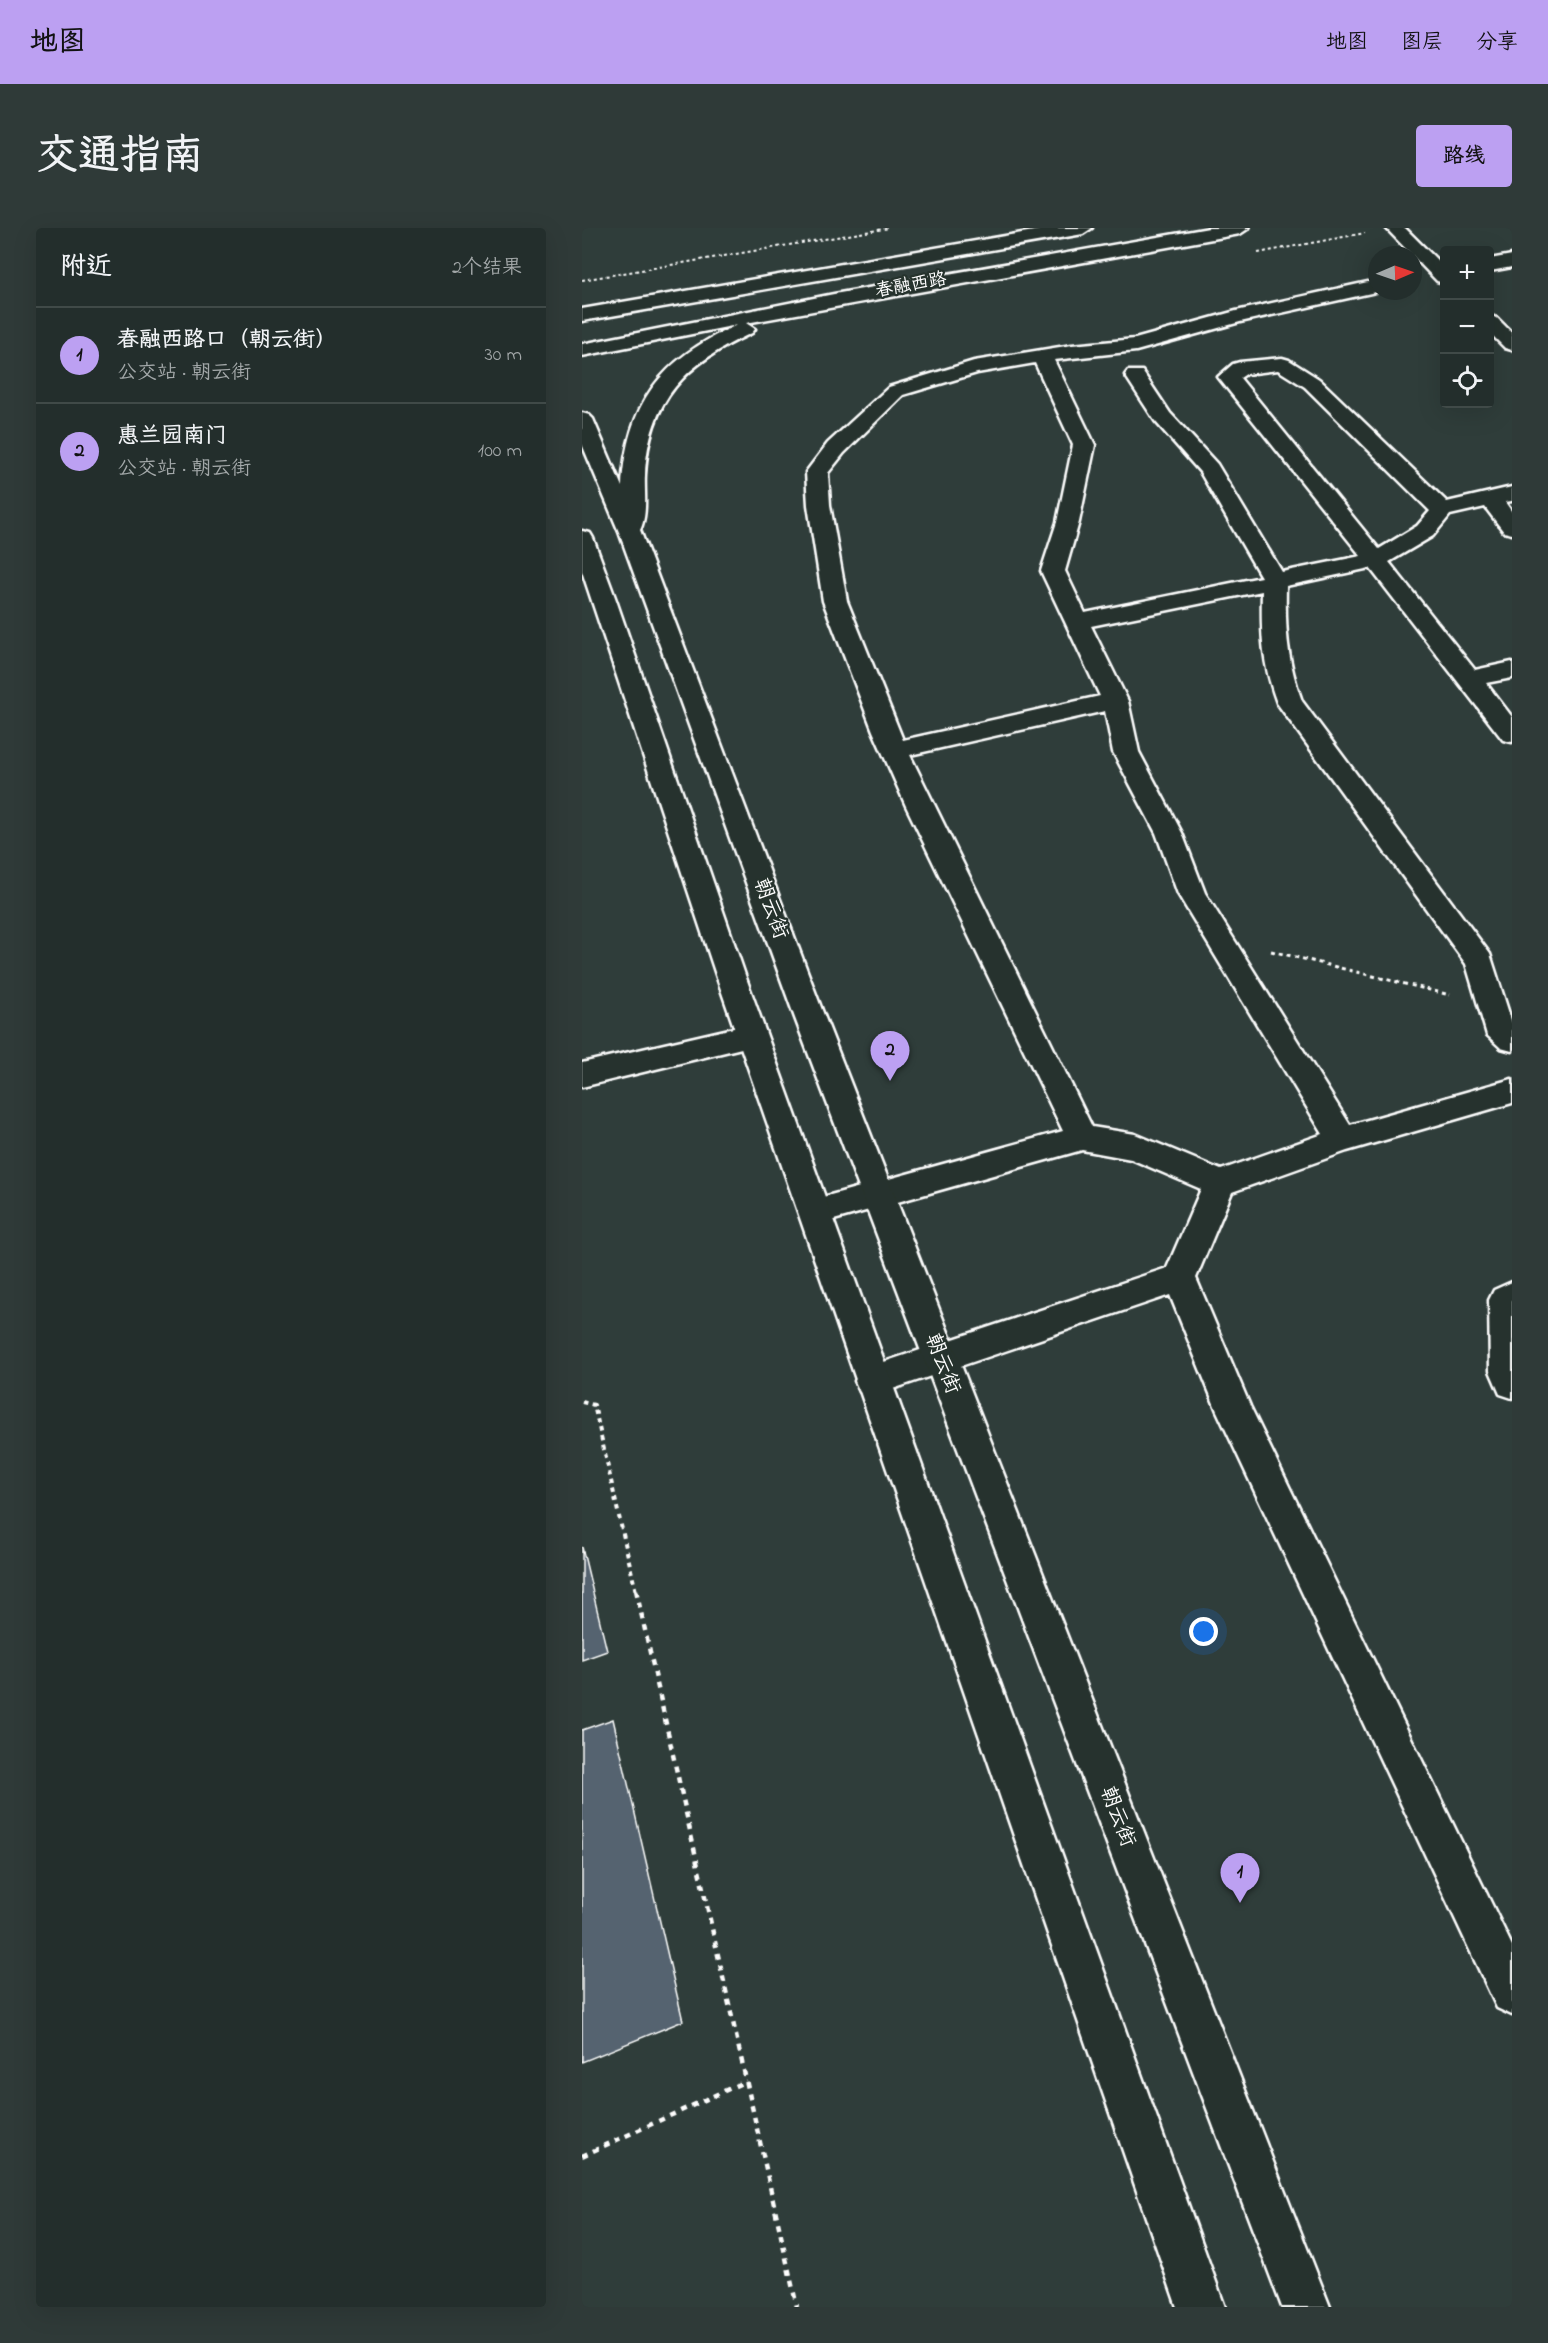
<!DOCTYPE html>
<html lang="zh">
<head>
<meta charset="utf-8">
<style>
  :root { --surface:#232e2c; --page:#2f3a38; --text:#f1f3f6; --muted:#a3a8a9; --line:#404a48; --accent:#bca0f2 }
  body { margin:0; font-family:"Indie Flower","LXGW WenKai TC",sans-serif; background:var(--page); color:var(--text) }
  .controls { position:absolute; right:18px; top:18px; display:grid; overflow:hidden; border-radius:6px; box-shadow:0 6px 24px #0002 }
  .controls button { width:54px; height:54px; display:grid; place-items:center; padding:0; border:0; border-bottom:2px solid var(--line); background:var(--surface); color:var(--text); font:30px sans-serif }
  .compass { position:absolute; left:786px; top:18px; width:54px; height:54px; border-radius:50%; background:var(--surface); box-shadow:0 6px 24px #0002; rotate:88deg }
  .you { position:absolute; left:622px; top:1404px; width:21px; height:21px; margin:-15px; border:4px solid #fff; border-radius:50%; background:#1a73e8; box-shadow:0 0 0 9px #1a73e833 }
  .badge { display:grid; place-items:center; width:39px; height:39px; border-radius:50%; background:var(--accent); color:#111; font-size:20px; font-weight:700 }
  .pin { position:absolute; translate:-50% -50px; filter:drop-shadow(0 2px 3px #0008) }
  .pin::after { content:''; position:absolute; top:32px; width:21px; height:18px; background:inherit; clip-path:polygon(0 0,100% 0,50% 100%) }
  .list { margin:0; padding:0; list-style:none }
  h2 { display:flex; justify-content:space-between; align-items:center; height:78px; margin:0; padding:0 24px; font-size:26px }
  h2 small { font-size:20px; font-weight:400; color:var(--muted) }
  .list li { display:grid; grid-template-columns:39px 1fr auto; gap:18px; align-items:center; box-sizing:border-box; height:96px; padding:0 24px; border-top:2px solid var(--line) }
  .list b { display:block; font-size:22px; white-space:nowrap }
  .list p { margin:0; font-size:20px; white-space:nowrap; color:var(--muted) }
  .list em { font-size:20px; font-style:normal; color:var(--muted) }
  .icon { flex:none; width:33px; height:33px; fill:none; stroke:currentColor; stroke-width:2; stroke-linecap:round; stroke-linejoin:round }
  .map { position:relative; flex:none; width:930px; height:2079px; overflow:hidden; border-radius:6px }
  header { display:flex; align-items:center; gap:36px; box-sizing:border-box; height:84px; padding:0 30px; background:var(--accent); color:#111 }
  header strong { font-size:28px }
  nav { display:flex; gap:33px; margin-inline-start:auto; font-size:21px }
  .intro { display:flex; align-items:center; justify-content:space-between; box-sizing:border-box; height:144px; padding:0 36px }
  h1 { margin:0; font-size:42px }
  .button { padding:15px 27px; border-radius:6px; background:var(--accent); color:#111; font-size:21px; font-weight:700 }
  main { display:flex; gap:36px; padding:0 36px }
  aside { flex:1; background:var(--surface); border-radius:6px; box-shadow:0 6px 24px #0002 }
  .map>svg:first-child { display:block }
  .building { fill:#54636f; stroke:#fff; stroke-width:1.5 }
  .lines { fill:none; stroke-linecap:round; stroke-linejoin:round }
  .minor-casing { stroke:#fff; stroke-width:5 }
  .major-casing { stroke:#fff; stroke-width:5 }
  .path-far3 { stroke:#fff; stroke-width:2; stroke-dasharray:3 3; stroke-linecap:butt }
  .path-far2 { stroke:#fff; stroke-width:3; stroke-dasharray:4 4; stroke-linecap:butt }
  .path-far1 { stroke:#fff; stroke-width:4; stroke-dasharray:4.5 4.5; stroke-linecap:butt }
  .path { stroke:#fff; stroke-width:4.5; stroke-dasharray:6 6; stroke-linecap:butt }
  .minor { fill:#26332d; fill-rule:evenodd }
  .major { fill:#26332d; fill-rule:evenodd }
  .labels { text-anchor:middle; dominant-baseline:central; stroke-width:4.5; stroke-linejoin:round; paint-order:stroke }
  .far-street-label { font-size:18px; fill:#fff; stroke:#26332d }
  .street-label { font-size:21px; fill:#fff; stroke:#26332d }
</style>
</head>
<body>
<header>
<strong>地图</strong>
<nav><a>地图</a><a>图层</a><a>分享</a></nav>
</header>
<div class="intro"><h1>交通指南</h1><a class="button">路线</a></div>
<main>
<aside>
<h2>附近<small>2个结果</small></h2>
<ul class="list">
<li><span class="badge">1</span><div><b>春融西路口（朝云街）</b><p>公交站 · 朝云街</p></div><em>30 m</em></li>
<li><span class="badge">2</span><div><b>惠兰园南门</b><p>公交站 · 朝云街</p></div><em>100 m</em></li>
</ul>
</aside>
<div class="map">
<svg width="930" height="2079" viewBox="0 0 930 2079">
  <rect width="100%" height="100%" fill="#2f3d3a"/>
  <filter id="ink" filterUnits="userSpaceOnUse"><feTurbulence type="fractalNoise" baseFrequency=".0167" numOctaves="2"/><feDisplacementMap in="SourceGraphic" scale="12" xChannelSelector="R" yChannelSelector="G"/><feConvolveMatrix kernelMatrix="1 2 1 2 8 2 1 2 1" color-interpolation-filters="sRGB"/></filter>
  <g filter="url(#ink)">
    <g class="building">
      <path d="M0,1319L25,1423L0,1432Z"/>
      <path d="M31,1491L101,1793L0,1834V1502Z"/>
    </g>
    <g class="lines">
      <g class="minor-casing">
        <g id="minor">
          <path d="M804,0H823L862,39V55L855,53Z"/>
          <path d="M930,27V39L908,43V31Z"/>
          <path d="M795,52V63H798L658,94L554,123L472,132L513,217L497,294L483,343L503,385L679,349L618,244L573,193L543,147L546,143H560L588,185L635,236L700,344L779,328L636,149L651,136L658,134L700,130L707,132L737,151L865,274L930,259V273L923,274L930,284V306L922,304L903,279L868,287L851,308L807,334L893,442L930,434V450L904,455L930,489V514L921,512L788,340L704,358C703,401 705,433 720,473L908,726L930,795V823L919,820L905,807L884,736L695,475C680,434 679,406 680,363L509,398L546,473L557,524L600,605L623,665L768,897L930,851V875L765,923L650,964L614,1050L668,1178L930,1718V1787L915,1780L635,1183L588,1067L290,1168L278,1164L273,1153L278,1142L290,1138L585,1040L619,961L549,931L500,922L234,997L223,993L218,984L223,975L234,971L481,903L324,578L291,503L241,373L226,277L224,244L246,215L307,159L392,133L490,117L553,111L654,83ZM453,135L491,217L475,294L459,343L518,468L321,512L265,373L248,277L246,245L262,225L321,167L395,145ZM696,142L723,159L848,283L835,298L797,321L658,150L664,146ZM523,483L531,524L574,605L596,666L741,906L639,942L553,906L510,899L328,527Z"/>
          <path d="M908,88L915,90L930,105V122L923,120L908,105Z"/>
          <path d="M169,796L180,799L184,807L180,815L0,859V835Z"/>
          <path d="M930,1054V1170L918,1166L908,1143L907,1072L912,1062Z"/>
        </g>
      </g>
      <g class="major-casing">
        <g id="major">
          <path d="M469,0H510L501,6L0,93V81Z"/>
          <path d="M627,0H667L658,6L164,95L173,101L170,105C104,135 67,171 63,247C62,263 66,287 58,302L243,790L748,2079H700L213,790L37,304L0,216V185L7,187L11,191L40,259C45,175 79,131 155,97L0,128V116L252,66Z"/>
          <path d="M0,303L8,305L11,310L34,372L163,747L643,2079H595L134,747L0,343Z"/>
        </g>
      </g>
      <g class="path-far3">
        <path d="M676,25L783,5"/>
        <path d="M0,52L307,0"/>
      </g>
      <path class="path-far2" d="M689,723L868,767"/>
      <path class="path-far1" d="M0,1174L12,1177L54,1364"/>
      <g class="path">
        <path d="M54,1362L215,2079"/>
        <path d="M0,1928L164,1853"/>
      </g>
      <use href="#minor" class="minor"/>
      <use href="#major" class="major"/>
    </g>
  </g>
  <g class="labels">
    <g class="far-street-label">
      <text transform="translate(329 58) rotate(-10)">春融西路</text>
    </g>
    <g class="street-label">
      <text transform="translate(188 681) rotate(70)">朝云街</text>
      <text transform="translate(360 1136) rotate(69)">朝云街</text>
      <text transform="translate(535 1589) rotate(69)">朝云街</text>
    </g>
  </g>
</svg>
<div class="controls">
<button>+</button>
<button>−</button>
<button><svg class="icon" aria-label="locate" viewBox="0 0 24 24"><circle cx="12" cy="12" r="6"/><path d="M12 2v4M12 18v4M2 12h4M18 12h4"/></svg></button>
</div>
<svg class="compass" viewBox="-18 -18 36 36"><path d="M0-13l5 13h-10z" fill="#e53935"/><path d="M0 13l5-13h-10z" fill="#a3a8a9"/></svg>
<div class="you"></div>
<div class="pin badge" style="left:658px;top:1675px">1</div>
<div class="pin badge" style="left:308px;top:853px">2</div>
</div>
</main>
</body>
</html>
